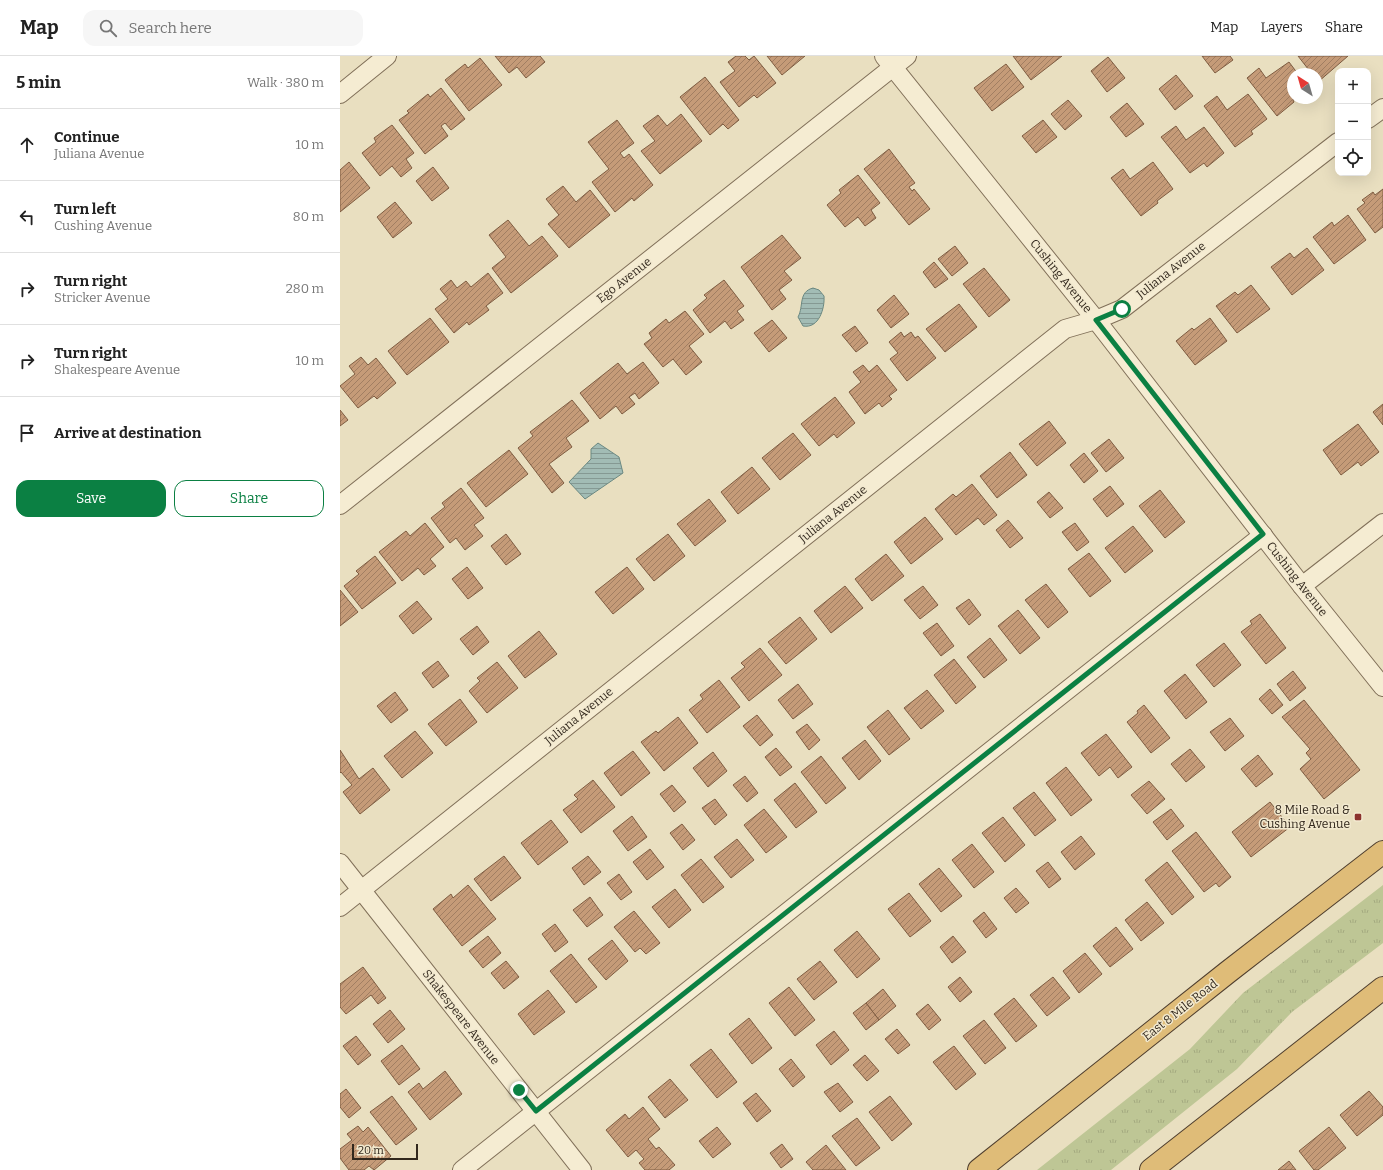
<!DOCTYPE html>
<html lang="en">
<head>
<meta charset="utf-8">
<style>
  :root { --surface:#fff; --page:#f6f6f6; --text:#222; --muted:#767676; --line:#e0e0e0; --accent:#0b8043 }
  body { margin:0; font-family:Bitter,serif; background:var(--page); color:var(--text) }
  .controls { position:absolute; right:12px; top:12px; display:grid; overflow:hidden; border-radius:8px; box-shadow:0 4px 16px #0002 }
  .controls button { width:36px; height:36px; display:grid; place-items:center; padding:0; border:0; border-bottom:1px solid var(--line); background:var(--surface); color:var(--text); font:20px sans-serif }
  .compass { position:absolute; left:947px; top:12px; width:36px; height:36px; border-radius:50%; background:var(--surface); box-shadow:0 4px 16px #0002; rotate:323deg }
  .scale { position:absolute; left:12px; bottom:10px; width:66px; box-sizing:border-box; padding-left:4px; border:2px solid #32281d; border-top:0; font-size:11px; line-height:14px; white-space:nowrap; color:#32281d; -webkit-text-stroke:3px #f2e9cf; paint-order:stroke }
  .stop { position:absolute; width:12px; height:12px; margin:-9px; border:3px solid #0b8043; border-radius:50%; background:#fff }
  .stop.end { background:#0b8043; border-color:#fff; box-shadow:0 1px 4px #0008 }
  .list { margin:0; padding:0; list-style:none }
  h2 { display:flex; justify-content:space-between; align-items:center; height:52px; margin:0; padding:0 16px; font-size:17px }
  h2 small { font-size:13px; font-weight:400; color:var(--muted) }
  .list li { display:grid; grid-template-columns:26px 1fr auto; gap:12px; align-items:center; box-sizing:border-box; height:72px; padding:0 16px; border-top:1px solid var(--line) }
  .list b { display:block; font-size:15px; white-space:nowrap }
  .list p { margin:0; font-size:13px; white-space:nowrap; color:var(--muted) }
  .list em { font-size:13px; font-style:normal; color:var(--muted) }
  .actions { display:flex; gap:8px; padding:12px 16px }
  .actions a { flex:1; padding:9px 0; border:1px solid var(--accent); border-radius:12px; text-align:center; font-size:14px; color:var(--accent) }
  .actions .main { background:var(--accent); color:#fff }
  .icon { flex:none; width:22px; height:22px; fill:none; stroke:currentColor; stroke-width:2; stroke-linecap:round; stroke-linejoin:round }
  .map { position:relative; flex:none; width:1043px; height:1114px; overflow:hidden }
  header { display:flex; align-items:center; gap:24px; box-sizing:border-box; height:56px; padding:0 20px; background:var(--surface); border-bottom:1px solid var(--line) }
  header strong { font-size:19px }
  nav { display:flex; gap:22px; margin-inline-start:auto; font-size:14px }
  .search { width:280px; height:36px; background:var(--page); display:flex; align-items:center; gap:10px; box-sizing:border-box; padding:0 14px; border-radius:12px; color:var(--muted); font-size:15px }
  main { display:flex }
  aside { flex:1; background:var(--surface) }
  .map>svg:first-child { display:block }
  .grass { fill:url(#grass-tufts) }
  .water { fill:url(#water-rules); stroke:#6b8982 }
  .building { fill:url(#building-hatch); stroke:#7e5c41 }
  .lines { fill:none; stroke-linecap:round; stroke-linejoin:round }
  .minor-casing { stroke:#817059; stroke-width:20 }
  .trunk-casing { stroke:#4f3e2e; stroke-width:24 }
  .minor { stroke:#f5ecd2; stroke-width:18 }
  .trunk { stroke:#dfbc78; stroke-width:22 }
  .route { stroke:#0b8043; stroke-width:5 }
  .poi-dot { fill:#8b322e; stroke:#f2e9cf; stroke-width:1.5 }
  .labels { text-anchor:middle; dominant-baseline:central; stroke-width:3; stroke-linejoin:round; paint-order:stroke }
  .street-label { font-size:12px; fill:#32281d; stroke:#f2e9cf }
  .poi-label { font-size:12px; fill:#32281d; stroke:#f2e9cf; text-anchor:end }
</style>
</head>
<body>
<header>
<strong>Map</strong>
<div class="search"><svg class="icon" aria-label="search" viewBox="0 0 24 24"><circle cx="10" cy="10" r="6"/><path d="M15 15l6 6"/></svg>Search here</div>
<nav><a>Map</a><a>Layers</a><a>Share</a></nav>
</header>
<main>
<aside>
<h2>5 min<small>Walk · 380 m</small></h2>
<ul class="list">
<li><svg class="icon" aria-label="ahead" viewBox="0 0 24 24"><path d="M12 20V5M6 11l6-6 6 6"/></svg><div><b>Continue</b><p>Juliana Avenue</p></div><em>10 m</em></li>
<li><svg class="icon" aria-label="left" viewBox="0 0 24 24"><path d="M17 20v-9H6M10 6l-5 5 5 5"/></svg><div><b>Turn left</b><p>Cushing Avenue</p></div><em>80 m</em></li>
<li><svg class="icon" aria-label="right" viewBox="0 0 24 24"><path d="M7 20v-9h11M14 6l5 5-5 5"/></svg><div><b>Turn right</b><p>Stricker Avenue</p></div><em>280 m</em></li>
<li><svg class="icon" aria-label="right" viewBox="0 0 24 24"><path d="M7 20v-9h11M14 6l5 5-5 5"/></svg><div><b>Turn right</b><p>Shakespeare Avenue</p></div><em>10 m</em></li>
<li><svg class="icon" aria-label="arrive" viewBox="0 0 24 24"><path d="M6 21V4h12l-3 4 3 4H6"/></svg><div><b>Arrive at destination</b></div></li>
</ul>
<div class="actions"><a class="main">Save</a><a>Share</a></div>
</aside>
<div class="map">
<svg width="1043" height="1114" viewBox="0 0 1043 1114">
  <defs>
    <pattern id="grass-tufts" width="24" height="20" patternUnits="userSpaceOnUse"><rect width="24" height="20" fill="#bec695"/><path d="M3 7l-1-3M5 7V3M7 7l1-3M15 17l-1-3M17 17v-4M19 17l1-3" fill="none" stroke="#a4aa80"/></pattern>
    <pattern id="water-rules" width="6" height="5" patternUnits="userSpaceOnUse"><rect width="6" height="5" fill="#a2bcb5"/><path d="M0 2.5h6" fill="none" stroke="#859993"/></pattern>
    <pattern id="building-hatch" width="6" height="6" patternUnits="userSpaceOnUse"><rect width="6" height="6" fill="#c59b78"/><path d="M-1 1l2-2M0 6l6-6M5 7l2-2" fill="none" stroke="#a17e62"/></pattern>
  </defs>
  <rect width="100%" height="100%" fill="#e9dfc0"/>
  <path class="grass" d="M1043,829V887L952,956L897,1013L771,1114H697L850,993L903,937Z"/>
  <g class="water">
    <path d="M473,232L479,234L484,240C485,252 479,273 463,270L458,261C464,250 458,236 473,232Z"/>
    <path d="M258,387L279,401L283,417L245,443L229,426L251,403V393Z"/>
  </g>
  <g class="building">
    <path d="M155,0H200L205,6L186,22L177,11L169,17Z"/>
    <path d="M396,0H405L409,4L414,0L436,27L417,42L414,39L399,51L380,26L395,15L388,6Z"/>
    <path d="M427,0H465L442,19Z"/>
    <path d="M673,0H722L691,24Z"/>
    <path d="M862,0H890L893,4L875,17Z"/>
    <path d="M958,0H1008L978,26L977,18H972Z"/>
    <path d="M768,1L785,22L767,36L751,15Z"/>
    <path d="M140,2L162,29L129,55L105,24L125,8L128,12Z"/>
    <path d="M949,6L958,18H953V42H955L953,44L954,46L937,60L907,22L919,12L926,22Z"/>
    <path d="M666,8L684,31L652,55L634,32Z"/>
    <path d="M836,19L853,40L835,54L819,33Z"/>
    <path d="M365,21L399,64L388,73L383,68L370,79L340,41Z"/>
    <path d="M101,32L125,63L111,74L105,67L101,70L108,80L85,98L59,64L69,57L67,55L88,38L90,41Z"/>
    <path d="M908,38L927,63L911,75L913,78L895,91L864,50L877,40L887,54Z"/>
    <path d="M728,44L742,60L725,74L711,58Z"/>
    <path d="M787,47L804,68L786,81L770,61Z"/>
    <path d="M341,58L362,85L320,118L301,95L315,85L303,70L318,59L327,70Z"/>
    <path d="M277,64L294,87L280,97L284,102L289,98L313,129L294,145L292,142L275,156L252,126L269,113L248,86Z"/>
    <path d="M703,64L717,81L696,97L682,80Z"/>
    <path d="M52,69L74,97L66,103L72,112L61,121L52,110L40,120L22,97L36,86L34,82Z"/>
    <path d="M836,70L846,84L864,71L884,97L867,111L864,107L850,117L821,81Z"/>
    <path d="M549,93L575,127L569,131L572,135L574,133L590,153L569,169L524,113Z"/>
    <path d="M9,106L30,132L0,156V114Z"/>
    <path d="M813,106L833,133L817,145L818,147L801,160L771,122L783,113L790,123Z"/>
    <path d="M93,111L109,132L92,145L76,125Z"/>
    <path d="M518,119L540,147L531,154L536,162L525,170L518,161L505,171L487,149L501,137L499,134Z"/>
    <path d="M223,130L236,146L250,134L270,159L229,192L208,168L219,159L206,143Z"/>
    <path d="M1043,133V171L1035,177L1017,153L1025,147L1022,144L1033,136L1035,139Z"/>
    <path d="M55,146L72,167L53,182L37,161Z"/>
    <path d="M1008,159L1026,184L994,208L973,181L992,166L994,170Z"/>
    <path d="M168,164L189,190L202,180L218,200L171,237L152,212L166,201L149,179Z"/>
    <path d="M442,179L461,202L444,215L452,224L439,234L446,243L432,254L401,211Z"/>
    <path d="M615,190L628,207L612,220L598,203Z"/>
    <path d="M967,192L984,214L952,239L931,211L950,197L954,202Z"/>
    <path d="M594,206L608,223L595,232L583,216Z"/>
    <path d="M644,212L670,244L649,261L623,228Z"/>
    <path d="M148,217L163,237L146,250L149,254L129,269L127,266L114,277L95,253L108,243L100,233L111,224L117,232L126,225L131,231Z"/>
    <path d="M384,224L404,250L397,255L404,264L391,273L385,265L370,277L353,254L367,242L364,239Z"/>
    <path d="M911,229L930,253L897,277L876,250L895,236L898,239Z"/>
    <path d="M554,239L569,258L551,272L537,254Z"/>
    <path d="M619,248L637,271L605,296L586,273Z"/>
    <path d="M345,255L364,278L349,290L362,306L346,319L333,303L323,311L304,288L312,282L309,277L326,263L329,267Z"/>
    <path d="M90,262L109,286L67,319L48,295Z"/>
    <path d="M870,262L887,285L855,309L836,285L852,272L854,274Z"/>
    <path d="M432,264L447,282L429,296L414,277Z"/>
    <path d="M515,270L528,287L516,296L502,279Z"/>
    <path d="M561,276L564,281L571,276L575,282L578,280L596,302L567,325L550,303L558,297L549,286Z"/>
    <path d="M21,301L28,309L36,302L56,327L37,343L34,340L18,352L0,330L15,318L9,310Z"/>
    <path d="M303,306L319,327L299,343L295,337L289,341L295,348L282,358L276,350L260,363L240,337L278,307L287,318Z"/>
    <path d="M523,309L529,316L537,309L557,334L549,340L552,343L542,351L539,347L525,358L509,336L521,326L513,316Z"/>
    <path d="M495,341L515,367L497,382L494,378L479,390L461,368Z"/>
    <path d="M232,344L249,365L226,382L232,391L209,408L224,427L212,437L178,392L193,380L190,376Z"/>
    <path d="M1043,348V369L1033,356Z"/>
    <path d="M0,354L8,364L0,370Z"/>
    <path d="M709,365L726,387L697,410L679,388Z"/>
    <path d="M1018,368L1039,396L1021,410L1018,406L1001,419L983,394Z"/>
    <path d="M453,377L471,399L440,424L422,402Z"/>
    <path d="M769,383L784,402L766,416L751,397Z"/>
    <path d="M169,394L188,418L146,451L127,427Z"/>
    <path d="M670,396L687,419L657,442L640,420Z"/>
    <path d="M744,397L758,415L744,427L730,409Z"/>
    <path d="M412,411L430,433L398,458L381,436Z"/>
    <path d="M632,428L657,459L644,469L638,462L616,479L595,453L613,438L616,441Z"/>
    <path d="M770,430L784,448L767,461L753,443Z"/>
    <path d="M121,432L144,462L134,469L143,480L125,494L116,482L110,487L91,462L105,451L102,447Z"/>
    <path d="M820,434L845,466L825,482L799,450Z"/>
    <path d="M709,436L723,452L710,462L697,446Z"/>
    <path d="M369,443L386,465L355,490L337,468Z"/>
    <path d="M585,461L603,483L571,508L554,486Z"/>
    <path d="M668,464L683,482L670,492L656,474Z"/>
    <path d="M85,467L104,491L90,503L96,510L84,519L78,512L62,525L39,496L66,475L70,480Z"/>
    <path d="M735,467L749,486L737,495L722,476Z"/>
    <path d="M793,470L813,495L785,517L765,492Z"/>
    <path d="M166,478L181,498L166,509L151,490Z"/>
    <path d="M328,478L345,500L314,525L296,503Z"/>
    <path d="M749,497L771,525L750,541L728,513Z"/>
    <path d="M546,498L564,520L532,545L515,523Z"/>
    <path d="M35,500L56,527L22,553L4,530L19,518L16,515Z"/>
    <path d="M127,511L143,532L128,543L112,523Z"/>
    <path d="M287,511L304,533L273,558L255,536Z"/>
    <path d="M706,528L728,556L708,572L685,544Z"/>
    <path d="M505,530L523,552L491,577L474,555Z"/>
    <path d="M583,530L598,549L580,563L564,544Z"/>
    <path d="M0,534L18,556L0,570Z"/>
    <path d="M629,543L641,559L629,569L616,552Z"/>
    <path d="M77,545L92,563L73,578L59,560Z"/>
    <path d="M678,554L700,582L680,598L658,570Z"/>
    <path d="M920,558L946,592L926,608L901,576L912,568L910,565Z"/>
    <path d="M460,561L477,583L446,608L428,586Z"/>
    <path d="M597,567L614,590L601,600L583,577Z"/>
    <path d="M137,570L149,586L133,599L120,583Z"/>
    <path d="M199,575L217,598L185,622L168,600Z"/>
    <path d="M650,582L667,604L644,622L627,601Z"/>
    <path d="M884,587L901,609L874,631L856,609Z"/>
    <path d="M420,592L442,619L409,645L391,622L405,611L401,607Z"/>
    <path d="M614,603L636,631L616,648L594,619Z"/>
    <path d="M98,605L109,620L93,632L82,617Z"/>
    <path d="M157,606L178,632L147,657L129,635L140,625L137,622Z"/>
    <path d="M953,615L966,632L950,645L937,628Z"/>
    <path d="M845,618L867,646L846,663L824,635Z"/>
    <path d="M379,624L400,651L367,677L349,654L363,643L360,639Z"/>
    <path d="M458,628L473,648L453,663L438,644Z"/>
    <path d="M930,633L943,649L932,658L919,643Z"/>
    <path d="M587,634L604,655L581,673L564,652Z"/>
    <path d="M55,636L68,654L51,667L37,650Z"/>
    <path d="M120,643L137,666L106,690L88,668Z"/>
    <path d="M964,644L1020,714L984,743L960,713L971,703L966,697L970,693L942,661Z"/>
    <path d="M804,649L830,682L811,697L787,666L798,657L797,655Z"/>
    <path d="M548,654L570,683L549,699L527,671Z"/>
    <path d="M417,659L433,679L420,690L403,670Z"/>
    <path d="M338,661L358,687L324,715L301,686L316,675L318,677Z"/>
    <path d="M890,662L904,680L885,695L870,676Z"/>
    <path d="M467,668L480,684L469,694L456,676Z"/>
    <path d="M75,675L93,697L62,722L44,700Z"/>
    <path d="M766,678L792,711L778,722L770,711L759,720L741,697Z"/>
    <path d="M525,684L541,705L519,724L502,702Z"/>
    <path d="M436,692L452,711L440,720L425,701Z"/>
    <path d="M850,693L865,711L846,726L831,708Z"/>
    <path d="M0,694L19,723L33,712L50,734L20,758L3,736L12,729L1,716L0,717Z"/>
    <path d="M293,695L310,717L281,740L264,717Z"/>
    <path d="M373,696L387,715L368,731L353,712Z"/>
    <path d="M918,699L933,718L916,731L901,713Z"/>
    <path d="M481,700L506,732L486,748L461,716Z"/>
    <path d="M726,711L752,744L731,760L706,727Z"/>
    <path d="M405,720L418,737L407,746L393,729Z"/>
    <path d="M253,724L275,751L241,777L223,754L238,743L234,739Z"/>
    <path d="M809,725L825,743L807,758L791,739Z"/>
    <path d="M455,727L477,756L456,772L434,744Z"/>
    <path d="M332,729L346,746L334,756L320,738Z"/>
    <path d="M694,736L716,764L695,780L673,752Z"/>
    <path d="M375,743L387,759L375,769L362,752Z"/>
    <path d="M930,746L950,771L911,801L892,776Z"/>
    <path d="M424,753L447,781L426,797L404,769Z"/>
    <path d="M831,753L844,770L827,784L813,766Z"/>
    <path d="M292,760L307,781L288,795L273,775Z"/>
    <path d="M663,761L685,789L665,806L642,777Z"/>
    <path d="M211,764L228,786L198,809L181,787Z"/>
    <path d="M342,768L355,784L343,794L330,777Z"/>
    <path d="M856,776L891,821L879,831L876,827L864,836L832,795Z"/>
    <path d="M741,780L755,798L735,814L721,796Z"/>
    <path d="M397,783L414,804L391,822L374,801Z"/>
    <path d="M632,788L654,816L634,832L612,804Z"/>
    <path d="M310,793L324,811L307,824L293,806Z"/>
    <path d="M164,800L181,822L151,845L134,823Z"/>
    <path d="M248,800L261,816L244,829L232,812Z"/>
    <path d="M361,803L384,831L363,847L341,819Z"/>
    <path d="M708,806L721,823L709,832L696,815Z"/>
    <path d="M827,806L854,841L832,859L805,824Z"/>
    <path d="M599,812L622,840L601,856L579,828Z"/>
    <path d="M279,818L292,836L281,844L267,827Z"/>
    <path d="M128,829L156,863L122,890L93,853L111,838L113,842Z"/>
    <path d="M676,832L689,847L676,857L664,842Z"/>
    <path d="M335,833L351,854L329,872L312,851Z"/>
    <path d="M569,837L591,865L570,881L548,853Z"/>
    <path d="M250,841L263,859L247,871L233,854Z"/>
    <path d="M807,846L824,867L801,885L785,864Z"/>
    <path d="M294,855L320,887L306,898L300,892L295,896L274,871Z"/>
    <path d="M644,856L657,873L646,882L633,865Z"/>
    <path d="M215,868L228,886L215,896L202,878Z"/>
    <path d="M776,871L793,893L770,911L753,890Z"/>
    <path d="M517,875L540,903L517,922L494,894Z"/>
    <path d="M148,880L161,897L143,912L129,895Z"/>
    <path d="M613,880L626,896L612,907L600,891Z"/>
    <path d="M272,884L288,905L266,924L248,903Z"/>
    <path d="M745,897L762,918L739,937L723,915Z"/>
    <path d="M231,898L257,931L236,947L210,915Z"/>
    <path d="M166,905L179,921L164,933L151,917Z"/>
    <path d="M480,905L497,926L474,944L457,923Z"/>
    <path d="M23,911L46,942L38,948L31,939L6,958L0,951V928Z"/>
    <path d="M620,921L632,936L620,946L608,931Z"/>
    <path d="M713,921L730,942L707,960L690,939Z"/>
    <path d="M449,931L475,964L455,980L429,947Z"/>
    <path d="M543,933L556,950L539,964L526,947Z"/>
    <path d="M208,934L225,956L194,979L178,958Z"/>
    <path d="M674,942L697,970L676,986L654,958Z"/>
    <path d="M526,947L539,964L526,974L513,957Z"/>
    <path d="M588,948L601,964L589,974L576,958Z"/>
    <path d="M50,954L65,973L48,987L33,968Z"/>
    <path d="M409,962L432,992L412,1008L389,978Z"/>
    <path d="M644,964L666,992L645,1008L623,980Z"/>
    <path d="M557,973L570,989L558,998L545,983Z"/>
    <path d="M494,975L509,994L491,1009L476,989Z"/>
    <path d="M16,980L31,999L18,1009L3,990Z"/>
    <path d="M62,989L80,1013L59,1029L41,1005Z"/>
    <path d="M614,990L636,1018L616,1034L593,1006Z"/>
    <path d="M371,993L397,1026L377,1042L350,1009Z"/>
    <path d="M525,999L539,1015L527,1025L513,1009Z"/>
    <path d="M451,1003L465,1021L453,1031L439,1013Z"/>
    <path d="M105,1015L122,1038L90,1064L68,1036L79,1027L83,1033Z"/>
    <path d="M330,1023L348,1044L325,1062L308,1041Z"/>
    <path d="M498,1027L513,1046L500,1056L484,1036Z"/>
    <path d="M6,1033L21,1052L9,1062L0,1051V1038Z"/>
    <path d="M1029,1035L1043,1051V1059L1017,1080L1000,1059Z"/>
    <path d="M416,1037L431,1055L417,1066L403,1047Z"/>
    <path d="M52,1040L77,1073L56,1089L30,1056Z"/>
    <path d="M550,1040L572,1068L552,1085L529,1056Z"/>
    <path d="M303,1051L320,1073L308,1083L316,1093L319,1091L335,1109L329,1114H305L299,1107L304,1103L296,1094L288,1101L266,1074L285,1058L289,1063Z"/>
    <path d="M517,1062L540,1092L516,1110L492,1080Z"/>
    <path d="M18,1070L23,1076L28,1071L51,1100L34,1114L29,1110L24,1114H9L0,1102V1093L12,1084L7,1078Z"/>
    <path d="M377,1071L391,1088L373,1102L359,1085Z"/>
    <path d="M989,1071L1006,1092L978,1114H974L959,1095Z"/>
    <path d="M442,1088L453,1103L441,1112L430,1097Z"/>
    <path d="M486,1089L506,1114H473L466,1106Z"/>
    <path d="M949,1105L956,1114H938Z"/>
  </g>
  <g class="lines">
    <g class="minor-casing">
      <g id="minor">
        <path d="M544,0L756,264L962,530L1043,631"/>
        <path d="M0,38L47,0"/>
        <path d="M1028,63L1043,52"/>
        <path d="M0,449L567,0"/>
        <path d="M962,530L1043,467"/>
        <path d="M0,807L242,1114"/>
        <path d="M0,851L725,273L756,264L782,253L998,86"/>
        <path d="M122,1114L923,479"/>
      </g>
    </g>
    <g class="trunk-casing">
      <g id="trunk">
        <path d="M639,1114L888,916L1043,796"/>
        <path d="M811,1114L1043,932"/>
      </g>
    </g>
    <use href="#minor" class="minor"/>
    <use href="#trunk" class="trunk"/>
  </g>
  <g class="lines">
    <path class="route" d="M179,1034L196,1055L923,478L756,264L782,253"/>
  </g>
  <rect class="poi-dot" x="1014" y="757" width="8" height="8" rx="2"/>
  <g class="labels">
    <g class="street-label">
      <text transform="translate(831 214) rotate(-38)">Juliana Avenue</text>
      <text transform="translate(721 220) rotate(51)">Cushing Avenue</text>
      <text transform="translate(284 224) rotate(-38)">Ego Avenue</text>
      <text transform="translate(493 458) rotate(-39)">Juliana Avenue</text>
      <text transform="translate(957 523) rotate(52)">Cushing Avenue</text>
      <text transform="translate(239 660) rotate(-39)">Juliana Avenue</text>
      <text transform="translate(840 954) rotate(-38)">East 8 Mile Road</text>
      <text transform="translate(121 961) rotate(52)">Shakespeare Avenue</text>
    </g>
    <g class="poi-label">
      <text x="1010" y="754">8 Mile Road &amp;<tspan x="1010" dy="14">Cushing Avenue</tspan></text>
    </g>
  </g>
</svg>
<div class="controls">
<button>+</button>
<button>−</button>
<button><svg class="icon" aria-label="locate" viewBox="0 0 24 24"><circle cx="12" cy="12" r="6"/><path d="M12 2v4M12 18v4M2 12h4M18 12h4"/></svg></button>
</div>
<svg class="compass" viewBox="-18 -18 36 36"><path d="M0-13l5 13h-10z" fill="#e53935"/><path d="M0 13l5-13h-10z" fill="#767676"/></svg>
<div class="scale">20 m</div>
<div class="stop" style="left:782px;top:253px"></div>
<div class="stop end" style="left:179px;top:1034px"></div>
</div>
</main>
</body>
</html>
